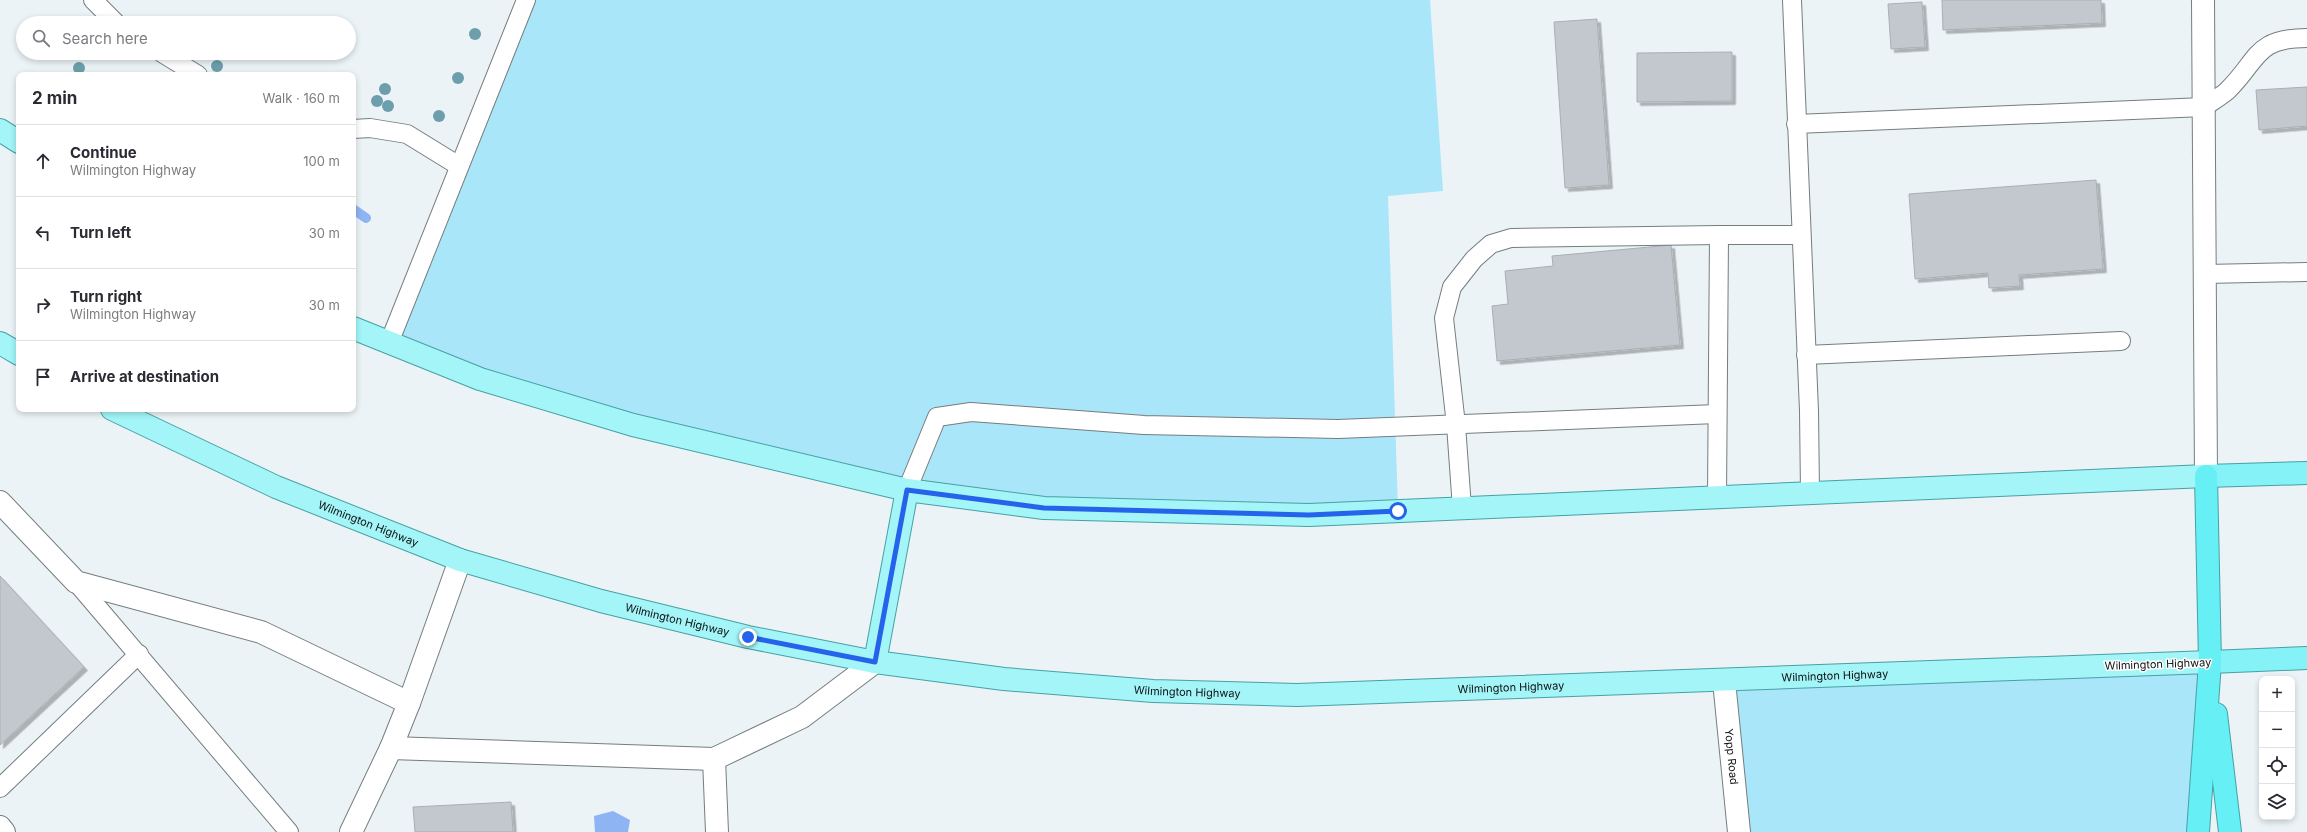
<!DOCTYPE html>
<html lang="en">
<head>
<meta charset="utf-8">
<style>
  :root { --surface:#fff; --page:#f2f2f3; --text:#2b2b33; --muted:#7c7c81; --line:#e1e1e2 }
  body { margin:0; font-family:Inter,sans-serif; background:var(--page); color:var(--text) }
  .controls { position:absolute; right:12px; bottom:12px; display:grid; overflow:hidden; border-radius:8px; box-shadow:0 2px 6px #0003 }
  .controls button { width:36px; height:36px; display:grid; place-items:center; padding:0; border:0; border-bottom:1px solid var(--line); background:var(--surface); color:var(--text); font:20px sans-serif }
  .stop { position:absolute; width:12px; height:12px; margin:-9px; border:3px solid #2563eb; border-radius:50%; background:#fff }
  .stop.end { background:#2563eb; border-color:#fff; box-shadow:0 1px 4px #0008 }
  .list { margin:0; padding:0; list-style:none }
  h2 { display:flex; justify-content:space-between; align-items:center; height:52px; margin:0; padding:0 16px; font-size:17px }
  h2 small { font-size:13px; font-weight:400; color:var(--muted) }
  .list li { display:grid; grid-template-columns:26px 1fr auto; gap:12px; align-items:center; box-sizing:border-box; height:72px; padding:0 16px; border-top:1px solid var(--line) }
  .list b { display:block; font-size:15px; white-space:nowrap }
  .list p { margin:0; font-size:13px; white-space:nowrap; color:var(--muted) }
  .list em { font-size:13px; font-style:normal; color:var(--muted) }
  .icon { flex:none; width:22px; height:22px; fill:none; stroke:currentColor; stroke-width:2; stroke-linecap:round; stroke-linejoin:round }
  .map { position:relative; flex:none; width:2307px; height:832px; overflow:hidden }
  .search { position:absolute; background:var(--surface); box-shadow:0 2px 6px #0003; left:16px; top:16px; width:340px; height:44px; display:flex; align-items:center; gap:10px; box-sizing:border-box; padding:0 14px; border-radius:22px; color:var(--muted); font-size:15px }
  .panel { position:absolute; background:var(--surface); box-shadow:0 2px 6px #0003; left:16px; top:72px; width:340px; height:340px; border-radius:8px }
  .map>svg:first-child { display:block }
  .green { fill:#a9e6f9 }
  .water { fill:#8fb4f3 }
  .lines { fill:none; stroke-linecap:round; stroke-linejoin:round }
  .stream { stroke:#8fb4f3; stroke-width:10 }
  .building { fill:#c2c8cd; stroke:#a9afb4; filter:url(#shadow) }
  .service-casing { stroke:#757d7f; stroke-width:20 }
  .minor-casing { stroke:#757d7f; stroke-width:24 }
  .primary-casing { stroke:#46a1a4; stroke-width:24 }
  .trunk-casing { stroke:#46a1a4; stroke-width:24 }
  .motorway-casing { stroke:#46a1a4; stroke-width:24 }
  .service { stroke:#fff; stroke-width:18 }
  .minor { stroke:#fff; stroke-width:22 }
  .primary { stroke:#a3f5f8; stroke-width:22 }
  .trunk { stroke:#84f2f6; stroke-width:22 }
  .motorway { stroke:#66eff4; stroke-width:22 }
  .tree { fill:#6c9fab }
  .route { stroke:#2563eb; stroke-width:5 }
  .labels { text-anchor:middle; dominant-baseline:central; stroke-width:3; stroke-linejoin:round; paint-order:stroke }
  .street-label { font-size:11px; fill:#0c0f10; stroke:#fff }
</style>
</head>
<body>
<div class="map">
<svg width="2307" height="832" viewBox="0 0 2307 832">
  <defs>
    <filter id="shadow"><feDropShadow dx="3.5" dy="3.5" stdDeviation="0" flood-color="#0004"/></filter>
  </defs>
  <rect width="100%" height="100%" fill="#ebf3f6"/>
  <g class="green">
    <path d="M526,0H1430L1443,191L1388,196L1398,511L1044,508L772,459L389,343Z"/>
    <path d="M2210,662L2198,832H1739L1724,681Z"/>
  </g>
  <path class="water" d="M613,811L630,820L628,832H595L594,816Z"/>
  <g class="lines">
    <path class="stream" d="M353,209L366,218"/>
  </g>
  <g class="building">
    <path d="M1942,0H2101L2102,23L1943,30Z"/>
    <path d="M1922,2L1925,47L1891,49L1888,4Z"/>
    <path d="M1597,19L1609,185L1565,188L1554,22Z"/>
    <path d="M1732,52V101L1637,102V53Z"/>
    <path d="M2307,87V126L2259,130L2256,90Z"/>
    <path d="M2096,180L2103,269L2019,275L2020,286L1989,288L1988,273L1915,279L1909,194Z"/>
    <path d="M1671,245L1680,345L1497,361L1492,306L1508,304L1505,271L1553,266L1552,256Z"/>
    <path d="M0,576L84,667L0,745Z"/>
    <path d="M511,802L513,832H415L413,807Z"/>
  </g>
  <g class="lines">
    <g class="service-casing">
      <g id="service">
        <path d="M93,0L116,23"/>
        <path d="M1792,0L1809,411L1810,493"/>
        <path d="M162,53L198,75"/>
        <path d="M1796,124L2204,107C2211,102 2220,97 2227,91C2259,60 2254,38 2307,38"/>
        <path d="M353,129L370,128L407,134L459,166"/>
        <path d="M2205,274L2307,272"/>
        <path d="M389,343L526,0"/>
        <path d="M1806,355L2121,341"/>
        <path d="M907,490L937,417L971,412L1144,425L1338,429L1717,414"/>
        <path d="M1717,497L1719,235H1801"/>
        <path d="M1462,508L1456,425L1444,318L1452,287L1474,259L1491,244L1511,238L1719,235"/>
        <path d="M76,582L289,832"/>
        <path d="M0,788L139,654"/>
      </g>
    </g>
    <g class="minor-casing">
      <g id="minor">
        <path d="M2203,0L2206,476"/>
        <path d="M0,502L76,582L261,632L409,703"/>
        <path id="s1" d="M1724,681L1739,832"/>
        <path d="M391,748L714,759L802,717L875,662"/>
        <path d="M714,759L717,832"/>
        <path d="M0,827L4,832"/>
        <path d="M351,832L391,748L409,703L460,560"/>
      </g>
    </g>
    <g class="primary-casing">
      <g id="primary">
        <path d="M0,130L19,142"/>
        <path d="M353,328L480,379L633,425L907,490L1044,508L1309,515L2206,476"/>
        <path d="M0,343L19,354"/>
        <path id="s2" d="M112,409L276,487L460,560L601,601L748,637L875,662L1004,679L1153,691L1297,695L2210,662"/>
        <path d="M875,662L907,490"/>
      </g>
    </g>
    <g class="trunk-casing">
      <g id="trunk">
        <path d="M2206,476L2307,473"/>
        <path d="M2210,662L2307,658"/>
      </g>
    </g>
    <g class="motorway-casing">
      <g id="motorway">
        <path d="M2216,714L2230,832"/>
        <path d="M2198,832L2210,662L2206,476"/>
      </g>
    </g>
    <use href="#service" class="service"/>
    <use href="#minor" class="minor"/>
    <use href="#primary" class="primary"/>
    <use href="#trunk" class="trunk"/>
    <use href="#motorway" class="motorway"/>
  </g>
  <g class="tree">
    <circle cx="475" cy="34" r="6"/>
    <circle cx="217" cy="66" r="6"/>
    <circle cx="79" cy="68" r="6"/>
    <circle cx="458" cy="78" r="6"/>
    <circle cx="385" cy="89" r="6"/>
    <circle cx="377" cy="101" r="6"/>
    <circle cx="388" cy="106" r="6"/>
    <circle cx="439" cy="116" r="6"/>
  </g>
  <g class="lines">
    <path class="route" d="M748,637L875,662L907,490L1044,508L1309,515L1398,511"/>
  </g>
  <g class="labels">
    <g class="street-label">
      <text stroke="none"><textPath href="#s2" startOffset="281">Wilmington Highway</textPath></text>
      <text stroke="none"><textPath href="#s2" startOffset="605">Wilmington Highway</textPath></text>
      <text transform="translate(2158 664) rotate(-2)">Wilmington Highway</text>
      <text stroke="none"><textPath href="#s2" startOffset="1769">Wilmington Highway</textPath></text>
      <text stroke="none"><textPath href="#s2" startOffset="1445">Wilmington Highway</textPath></text>
      <text stroke="none"><textPath href="#s2" startOffset="1121">Wilmington Highway</textPath></text>
      <text stroke="none"><textPath href="#s1" startOffset="76">Yopp Road</textPath></text>
    </g>
  </g>
</svg>
<div class="controls">
<button>+</button>
<button>−</button>
<button><svg class="icon" aria-label="locate" viewBox="0 0 24 24"><circle cx="12" cy="12" r="6"/><path d="M12 2v4M12 18v4M2 12h4M18 12h4"/></svg></button>
<button><svg class="icon" aria-label="layers" viewBox="0 0 24 24"><path d="M12 4l9 5-9 5-9-5zM3 14l9 5 9-5"/></svg></button>
</div>
<div class="stop" style="left:1398px;top:511px"></div>
<div class="stop end" style="left:748px;top:637px"></div>
<div class="search"><svg class="icon" aria-label="search" viewBox="0 0 24 24"><circle cx="10" cy="10" r="6"/><path d="M15 15l6 6"/></svg>Search here</div>
<section class="panel">
<h2>2 min<small>Walk · 160 m</small></h2>
<ul class="list">
<li><svg class="icon" aria-label="ahead" viewBox="0 0 24 24"><path d="M12 20V5M6 11l6-6 6 6"/></svg><div><b>Continue</b><p>Wilmington Highway</p></div><em>100 m</em></li>
<li><svg class="icon" aria-label="left" viewBox="0 0 24 24"><path d="M17 20v-9H6M10 6l-5 5 5 5"/></svg><div><b>Turn left</b></div><em>30 m</em></li>
<li><svg class="icon" aria-label="right" viewBox="0 0 24 24"><path d="M7 20v-9h11M14 6l5 5-5 5"/></svg><div><b>Turn right</b><p>Wilmington Highway</p></div><em>30 m</em></li>
<li><svg class="icon" aria-label="arrive" viewBox="0 0 24 24"><path d="M6 21V4h12l-3 4 3 4H6"/></svg><div><b>Arrive at destination</b></div></li>
</ul>
</section>
</div>
</body>
</html>
